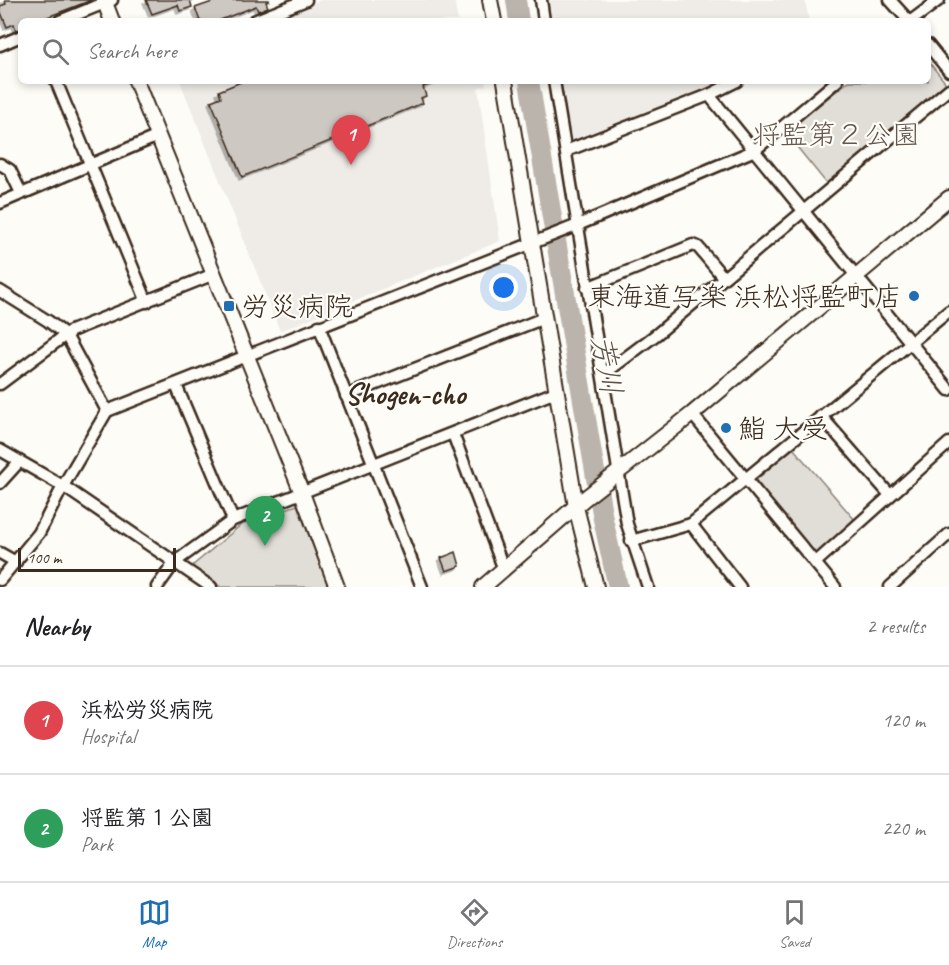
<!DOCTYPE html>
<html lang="en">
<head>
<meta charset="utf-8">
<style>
  :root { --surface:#fff; --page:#f2f2f2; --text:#202124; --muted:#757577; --line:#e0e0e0; --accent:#1f6fb2 }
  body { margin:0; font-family:Caveat,"Klee One",sans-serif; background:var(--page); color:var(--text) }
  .scale { position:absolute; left:18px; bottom:15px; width:158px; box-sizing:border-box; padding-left:6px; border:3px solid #3b2a1e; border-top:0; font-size:16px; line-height:21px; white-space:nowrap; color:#3b2a1e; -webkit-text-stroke:4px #fdfcf7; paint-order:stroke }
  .you { position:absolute; left:504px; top:288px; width:21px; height:21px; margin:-15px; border:4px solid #fff; border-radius:50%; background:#1a73e8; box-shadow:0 0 0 9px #1a73e833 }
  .badge { display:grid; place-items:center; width:39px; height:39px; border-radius:50%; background:var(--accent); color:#fff; font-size:20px; font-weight:700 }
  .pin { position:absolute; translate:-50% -50px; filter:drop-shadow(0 2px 3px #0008) }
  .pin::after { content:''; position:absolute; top:32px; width:21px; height:18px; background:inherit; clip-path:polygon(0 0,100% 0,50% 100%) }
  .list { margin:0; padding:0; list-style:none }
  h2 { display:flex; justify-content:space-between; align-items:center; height:78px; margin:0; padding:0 24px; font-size:26px }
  h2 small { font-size:20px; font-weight:400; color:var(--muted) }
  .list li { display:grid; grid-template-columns:39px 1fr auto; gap:18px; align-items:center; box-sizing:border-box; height:108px; padding:0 24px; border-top:2px solid var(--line) }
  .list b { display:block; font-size:22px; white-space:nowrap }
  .list p { margin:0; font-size:20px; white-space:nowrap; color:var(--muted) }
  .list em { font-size:20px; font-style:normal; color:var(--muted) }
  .icon { flex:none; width:33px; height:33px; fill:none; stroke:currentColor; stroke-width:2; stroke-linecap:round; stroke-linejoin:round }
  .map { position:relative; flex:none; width:949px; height:587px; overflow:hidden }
  .search { position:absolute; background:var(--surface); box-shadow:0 3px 9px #0003; left:18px; right:18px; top:18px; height:66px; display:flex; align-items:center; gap:15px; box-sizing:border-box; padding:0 21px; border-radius:9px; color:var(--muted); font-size:22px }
  .sheet { height:294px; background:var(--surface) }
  nav { display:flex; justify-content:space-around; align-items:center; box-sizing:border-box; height:84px; border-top:2px solid var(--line); background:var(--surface); font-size:16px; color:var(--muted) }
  nav a { display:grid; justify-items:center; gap:3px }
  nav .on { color:var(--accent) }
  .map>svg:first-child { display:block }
  .built { fill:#efece7 }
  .green { fill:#e1ded7; stroke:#8e847a; stroke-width:1.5 }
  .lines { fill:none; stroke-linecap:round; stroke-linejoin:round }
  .river { stroke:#bbb4ad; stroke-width:20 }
  .building { fill:#cdc8c2; stroke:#3b2a1e; stroke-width:1.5; filter:url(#shadow) }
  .street-casing { stroke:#3b2a1e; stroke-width:15 }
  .secondary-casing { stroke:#3b2a1e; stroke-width:18 }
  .street { stroke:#fdfcf7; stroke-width:10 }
  .secondary { stroke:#fdfcf7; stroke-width:14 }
  .poi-dot { fill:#1f6fb2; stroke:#fdfcf7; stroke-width:2 }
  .labels { text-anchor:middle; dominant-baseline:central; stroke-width:4.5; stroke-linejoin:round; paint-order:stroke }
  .park-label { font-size:28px; fill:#64574c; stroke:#fdfcf7 }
  .poi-label { font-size:28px; fill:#3b2a1e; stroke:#fdfcf7; text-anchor:start }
  .water-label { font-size:30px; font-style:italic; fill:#615349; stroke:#fdfcf7 }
  .neighbourhood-label { font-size:30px; font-weight:bold; fill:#3b2a1e; stroke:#fdfcf7 }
</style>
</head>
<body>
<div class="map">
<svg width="949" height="587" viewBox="0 0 949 587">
  <defs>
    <filter id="shadow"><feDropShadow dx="-3" dy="3" stdDeviation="0" flood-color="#0004"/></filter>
  </defs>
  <rect width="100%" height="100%" fill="#fdfcf7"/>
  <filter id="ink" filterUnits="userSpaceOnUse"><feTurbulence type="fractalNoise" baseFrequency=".0167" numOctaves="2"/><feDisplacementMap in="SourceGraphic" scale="12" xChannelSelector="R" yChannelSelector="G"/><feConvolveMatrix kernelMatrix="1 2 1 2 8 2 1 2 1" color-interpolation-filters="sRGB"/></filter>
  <g filter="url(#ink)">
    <g class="built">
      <path d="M321,0H454L458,21H268Z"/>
      <path d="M549,0H805L809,21H552Z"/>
      <path d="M180,81H485L486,85L478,88L500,241L280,331Z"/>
      <path d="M561,81H728L644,118L571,142Z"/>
    </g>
    <g class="green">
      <path d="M928,61L945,82V89L827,184L785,132L849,81H928Z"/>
      <path d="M793,448L855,520L817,553H813L755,485L756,480Z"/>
      <path d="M297,505L329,587H221L191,567L241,525Z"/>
    </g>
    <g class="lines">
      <g class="river">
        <path d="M516,0L519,21"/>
        <path d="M529,81L603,519L618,587"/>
      </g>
    </g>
    <g class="building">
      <path d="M5,0H92L37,21H21V29L16,30L14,24L7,27L0,10V6L6,4Z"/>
      <path d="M146,0H190L192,7L180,11L178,5L152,14Z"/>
      <path d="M218,0H269V1L266,2L268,7L258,11L256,6L218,21H200L195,8Z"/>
      <path d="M243,81H438L423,87L426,96L421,98L423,103L242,177L211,101L221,97L219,91Z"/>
      <path d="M456,552L460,566L446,571L441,558Z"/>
    </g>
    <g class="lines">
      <g class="street-casing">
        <g id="street">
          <path d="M541,0L544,21"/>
          <path d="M890,0L909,21"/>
          <path d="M60,21L112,0"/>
          <path d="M254,21L306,0"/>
          <path d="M911,21L939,0"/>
          <path d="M0,45L21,36"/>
          <path d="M928,45L949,71"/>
          <path d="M56,81L147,302"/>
          <path d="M554,81L627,524L648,587"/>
          <path d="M709,95L949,390"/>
          <path d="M566,151L709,95L737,81"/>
          <path d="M0,164L10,170L21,193"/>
          <path d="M0,203L158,136"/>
          <path d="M587,288L693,245L698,247L723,277"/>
          <path d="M0,291L48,321L66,335L107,411L63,486L39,533L0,580"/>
          <path d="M319,326L422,587"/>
          <path d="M604,374L657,334L949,89"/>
          <path d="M0,384L71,331L214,274"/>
          <path d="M176,385L233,520"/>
          <path d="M346,396L544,318"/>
          <path d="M107,411L578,225L755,150L837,81"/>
          <path d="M692,414L835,587"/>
          <path d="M821,416L890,495"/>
          <path d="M453,434L504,570"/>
          <path d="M0,450L63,486L211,587"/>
          <path d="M0,483L19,462"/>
          <path d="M691,524L740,587"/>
          <path d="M631,541L691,524L949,311"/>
          <path d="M0,553L16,562"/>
          <path d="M815,563L949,443"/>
          <path d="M157,587L175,562L233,520L558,391"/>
          <path d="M890,587L949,534"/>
        </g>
      </g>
      <g class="secondary-casing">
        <g id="secondary">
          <path d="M104,0L112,21"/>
          <path d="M490,0L494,21"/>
          <path d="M136,81L302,493L337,587"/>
          <path d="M505,81L576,507L596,587"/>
          <path d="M483,587L584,499L692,414L949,198"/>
        </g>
      </g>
      <use href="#street" class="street"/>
      <use href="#secondary" class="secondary"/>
    </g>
  </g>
  <g class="poi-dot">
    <circle cx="914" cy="296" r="6"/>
    <rect x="223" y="300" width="12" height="12" rx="3"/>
    <circle cx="726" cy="428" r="6"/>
  </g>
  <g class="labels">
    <g class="park-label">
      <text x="836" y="134">将監第２公園</text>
    </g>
    <g class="poi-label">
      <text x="902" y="296" text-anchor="end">東海道写楽 浜松将監町店</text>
      <text x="241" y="306">労災病院</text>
      <text x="738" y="428">鮨 大受</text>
    </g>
    <g class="water-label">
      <text transform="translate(607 365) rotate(80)">芳川</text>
    </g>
    <g class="neighbourhood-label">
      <text x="405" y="394">Shogen-cho</text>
    </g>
  </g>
</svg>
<div class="scale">100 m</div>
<div class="you"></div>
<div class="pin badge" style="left:351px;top:165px;background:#e0444e">1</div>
<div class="pin badge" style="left:265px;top:546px;background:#2e9e5b">2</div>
<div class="search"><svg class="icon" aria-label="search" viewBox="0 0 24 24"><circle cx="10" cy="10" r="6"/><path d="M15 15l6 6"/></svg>Search here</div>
</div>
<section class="sheet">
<h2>Nearby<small>2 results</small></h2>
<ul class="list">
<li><span class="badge" style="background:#e0444e">1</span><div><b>浜松労災病院</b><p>Hospital</p></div><em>120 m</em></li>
<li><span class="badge" style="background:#2e9e5b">2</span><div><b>将監第１公園</b><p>Park</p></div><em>220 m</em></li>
</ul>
</section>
<nav>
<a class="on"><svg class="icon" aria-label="map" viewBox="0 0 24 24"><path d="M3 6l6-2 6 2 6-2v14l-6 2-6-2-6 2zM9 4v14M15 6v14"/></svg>Map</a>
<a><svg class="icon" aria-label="directions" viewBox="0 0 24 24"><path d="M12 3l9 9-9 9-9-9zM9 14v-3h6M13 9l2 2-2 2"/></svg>Directions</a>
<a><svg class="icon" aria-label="saved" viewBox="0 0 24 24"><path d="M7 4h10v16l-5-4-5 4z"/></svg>Saved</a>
</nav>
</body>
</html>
